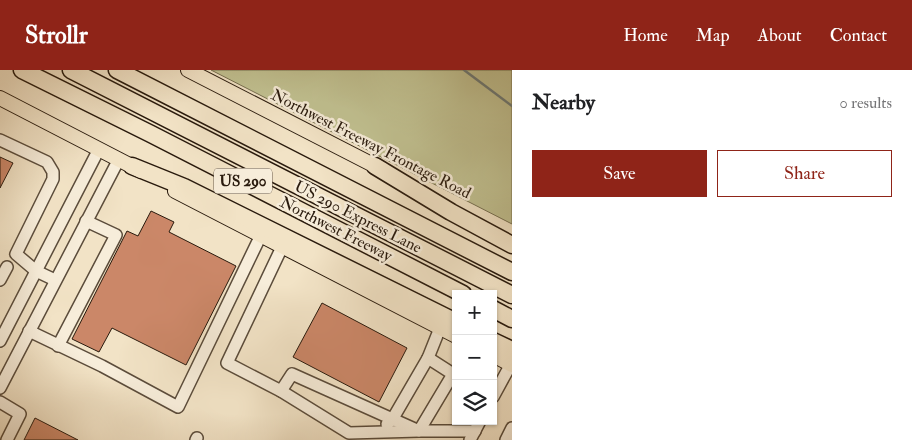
<!DOCTYPE html>
<html lang="en">
<head>
<meta charset="utf-8">
<style>
  :root { --surface:#fff; --page:#f2f2f2; --text:#202124; --muted:#757577; --line:#e0e0e0; --accent:#8f2418 }
  body { margin:0; font-family:"IM FELL Double Pica",serif; background:var(--page); color:var(--text) }
  .controls { position:absolute; right:15px; bottom:15px; display:grid; overflow:hidden; border-radius:0px; box-shadow:0 1px 4px #0004 }
  .controls button { width:45px; height:45px; display:grid; place-items:center; padding:0; border:0; border-bottom:1px solid var(--line); background:var(--surface); color:var(--text); font:25px sans-serif }
  .list { margin:0; padding:0; list-style:none }
  h2 { display:flex; justify-content:space-between; align-items:center; height:65px; margin:0; padding:0 20px; font-size:21px }
  h2 small { font-size:16px; font-weight:400; color:var(--muted) }
  .actions { display:flex; gap:10px; padding:15px 20px }
  .actions a { flex:1; padding:11px 0; border:1px solid var(--accent); border-radius:0px; text-align:center; font-size:18px; color:var(--accent) }
  .actions .main { background:var(--accent); color:#fff }
  .icon { flex:none; width:28px; height:28px; fill:none; stroke:currentColor; stroke-width:2; stroke-linecap:round; stroke-linejoin:round }
  .map { position:relative; flex:none; width:512px; height:370px; overflow:hidden }
  header { display:flex; align-items:center; gap:30px; box-sizing:border-box; height:70px; padding:0 25px; background:var(--accent); color:#fff }
  header strong { font-size:24px }
  nav { display:flex; gap:28px; margin-inline-start:auto; font-size:18px }
  main { display:flex }
  aside { flex:1; background:var(--surface) }
  .map>svg:first-child { display:block }
  .green { fill:#c1c191; stroke:#756e4f }
  .lines { fill:none; stroke-linecap:round; stroke-linejoin:round }
  .stream { stroke:#6f7b77; stroke-width:2.5 }
  .building { fill:#cb8768; stroke:#291a0d }
  .minor-casing { stroke:#5b4c3b; stroke-width:14 }
  .major-casing { stroke:#291a0d; stroke-width:16 }
  .highway-casing { stroke:#291a0d; stroke-width:19 }
  .minor { stroke:#f7edda; stroke-width:11 }
  .major { stroke:#f2e3c6; stroke-width:14 }
  .highway { stroke:#f2e3c6; stroke-width:16 }
  .labels { text-anchor:middle; dominant-baseline:central; stroke-width:5; stroke-linejoin:round; paint-order:stroke }
  .shield { fill:#f7edda; stroke:#67594a; stroke-width:1 }
  .shield-label { font-size:15px; font-weight:bold; fill:#291a0d }
  .street-label { font-size:16px; fill:#291a0d; stroke:#f7edda }
</style>
</head>
<body>
<header>
<strong>Strollr</strong>
<nav><a>Home</a><a>Map</a><a>About</a><a>Contact</a></nav>
</header>
<main>
<div class="map">
<svg width="512" height="370" viewBox="0 0 512 370">
  <rect width="100%" height="100%" fill="#f2e3c6"/>
  <filter id="stains"><feTurbulence type="fractalNoise" baseFrequency=".004" numOctaves="4"/><feColorMatrix values="0 0 0 0 .2 0 0 0 0 .09 0 0 0 0 .02 0 0 0 .5 -.17"/></filter>
  <radialGradient id="worn" r=".72"><stop offset=".6" stop-color="#630" stop-opacity="0"/><stop offset="1" stop-color="#630" stop-opacity=".3"/></radialGradient>
  <path class="green" d="M211,0H512V154Z"/>
  <g class="lines">
    <path class="stream" d="M464,0L512,36"/>
  </g>
  <g class="building">
    <path d="M0,87L13,93L0,118Z"/>
    <path d="M151,141L174,152L169,162L236,196L186,295L112,258L99,282L72,269L127,161L138,166Z"/>
    <path d="M322,233L407,278L379,332L293,287Z"/>
    <path d="M35,348L78,370H24Z"/>
  </g>
  <g class="lines">
    <g class="minor-casing">
      <g id="minor">
        <path d="M0,70L47,92L53,102V109L16,184L36,201L55,210"/>
        <path d="M282,177L227,293L281,321L349,363L419,361L453,304L428,288"/>
        <path d="M0,210L7,197"/>
        <path d="M29,261L102,296L178,337L261,165"/>
        <path d="M0,271L99,79"/>
        <path d="M58,276L116,165L86,151"/>
        <path d="M0,318L119,89"/>
        <path d="M281,321L292,304L419,361H475"/>
        <path d="M493,327L511,294"/>
        <path d="M0,332L20,344L7,370"/>
        <path d="M387,354L392,350L428,288L440,258"/>
        <path d="M196,370L197,368"/>
        <path d="M470,370L480,351"/>
        <path d="M506,370L512,358"/>
      </g>
    </g>
    <g class="major-casing">
      <g id="major">
        <path d="M188,0L383,100"/>
        <path d="M0,28L141,101"/>
        <path d="M175,121L456,266"/>
        <path d="M493,285L512,295"/>
      </g>
    </g>
    <g class="highway-casing">
      <g id="highway">
        <path d="M22,0L151,64L463,224"/>
        <path d="M71,0L512,225"/>
        <path d="M117,0L512,202"/>
        <path d="M132,96L184,117L456,252"/>
        <path d="M375,96L451,142L512,175"/>
        <path d="M493,239L512,249"/>
        <path d="M493,271L512,280"/>
      </g>
    </g>
    <use href="#minor" class="minor"/>
    <use href="#major" class="major"/>
    <use href="#highway" class="highway"/>
  </g>
  <g class="labels">
    <rect class="shield" x="214" y="98.5" width="58" height="25" rx="4"/>
    <g class="shield-label">
      <text x="243" y="111">US 290</text>
    </g>
    <g class="street-label">
      <text transform="translate(371 74) rotate(27)">Northwest Freeway Frontage Road</text>
      <text transform="translate(358 147) rotate(27)">US 290 Express Lane</text>
      <text transform="translate(336 159) rotate(27)">Northwest Freeway</text>
    </g>
  </g>
  <rect width="100%" height="100%" filter="url(#stains)"/>
  <rect width="100%" height="100%" fill="url(#worn)"/>
</svg>
<div class="controls">
<button>+</button>
<button>−</button>
<button><svg class="icon" aria-label="layers" viewBox="0 0 24 24"><path d="M12 4l9 5-9 5-9-5zM3 14l9 5 9-5"/></svg></button>
</div>
</div>
<aside>
<h2>Nearby<small>0 results</small></h2>
<ul class="list">
</ul>
<div class="actions"><a class="main">Save</a><a>Share</a></div>
</aside>
</main>
</body>
</html>
